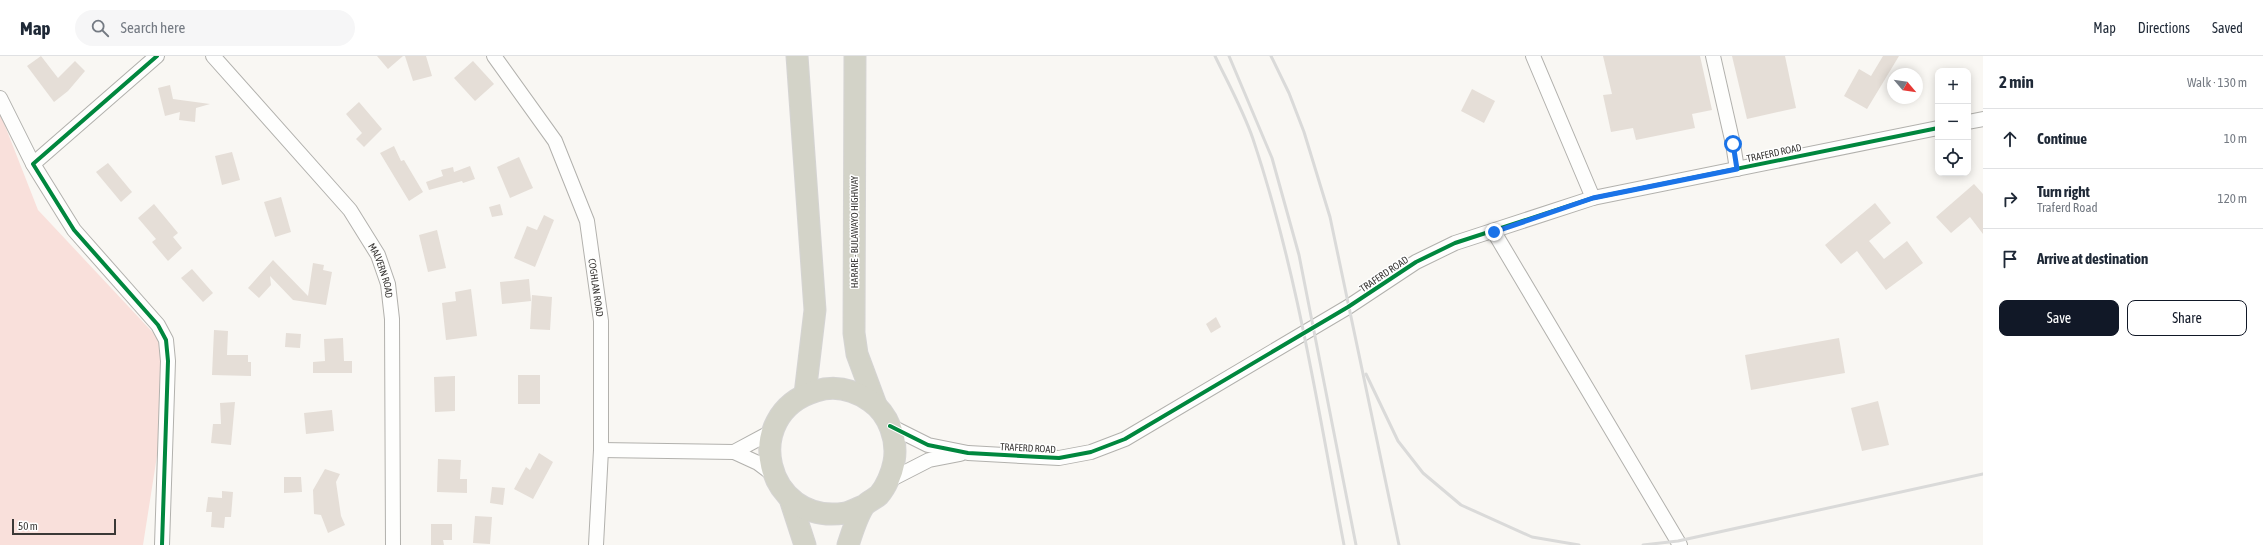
<!DOCTYPE html>
<html lang="en">
<head>
<meta charset="utf-8">
<style>
  :root { --surface:#fff; --page:#f6f6f7; --text:#1f2937; --muted:#747a83; --line:#e0e1e3; --accent:#111827 }
  body { margin:0; font-family:"Asap Condensed",sans-serif; background:var(--page); color:var(--text) }
  .controls { position:absolute; right:12px; top:12px; display:grid; overflow:hidden; border-radius:8px; box-shadow:0 2px 10px #0003 }
  .controls button { width:36px; height:36px; display:grid; place-items:center; padding:0; border:0; border-bottom:1px solid var(--line); background:var(--surface); color:var(--text); font:20px sans-serif }
  .compass { position:absolute; left:1887px; top:12px; width:36px; height:36px; border-radius:50%; background:var(--surface); box-shadow:0 2px 10px #0003; rotate:119deg }
  .scale { position:absolute; left:12px; bottom:10px; width:104px; box-sizing:border-box; padding-left:4px; border:2px solid #3b3937; border-top:0; font-size:11px; line-height:14px; white-space:nowrap; color:#3b3937; -webkit-text-stroke:3px #fff; paint-order:stroke }
  .stop { position:absolute; width:12px; height:12px; margin:-9px; border:3px solid #1a73e8; border-radius:50%; background:#fff }
  .stop.end { background:#1a73e8; border-color:#fff; box-shadow:0 1px 4px #0008 }
  .list { margin:0; padding:0; list-style:none }
  h2 { display:flex; justify-content:space-between; align-items:center; height:52px; margin:0; padding:0 16px; font-size:17px }
  h2 small { font-size:13px; font-weight:400; color:var(--muted) }
  .list li { display:grid; grid-template-columns:26px 1fr auto; gap:12px; align-items:center; box-sizing:border-box; height:60px; padding:0 16px; border-top:1px solid var(--line) }
  .list b { display:block; font-size:15px; white-space:nowrap }
  .list p { margin:0; font-size:13px; white-space:nowrap; color:var(--muted) }
  .list em { font-size:13px; font-style:normal; color:var(--muted) }
  .actions { display:flex; gap:8px; padding:12px 16px }
  .actions a { flex:1; padding:9px 0; border:1px solid var(--accent); border-radius:8px; text-align:center; font-size:14px; color:var(--accent) }
  .actions .main { background:var(--accent); color:#fff }
  .icon { flex:none; width:22px; height:22px; fill:none; stroke:currentColor; stroke-width:2; stroke-linecap:round; stroke-linejoin:round }
  .map { position:relative; flex:none; width:1983px; height:489px; overflow:hidden }
  header { display:flex; align-items:center; gap:24px; box-sizing:border-box; height:56px; padding:0 20px; background:var(--surface); border-bottom:1px solid var(--line) }
  header strong { font-size:19px }
  nav { display:flex; gap:22px; margin-inline-start:auto; font-size:14px }
  .search { width:280px; height:36px; background:var(--page); display:flex; align-items:center; gap:10px; box-sizing:border-box; padding:0 14px; border-radius:22px; color:var(--muted); font-size:15px }
  main { display:flex }
  aside { flex:1; background:var(--surface) }
  .map>svg:first-child { display:block }
  .green { fill:#f9e0db }
  .building { fill:#e5ded7 }
  .lines { fill:none; stroke-linecap:round; stroke-linejoin:round }
  .minor-casing { stroke:#b2b1ad; stroke-width:16 }
  .highway-casing { stroke:#d5d4d3; stroke-width:23 }
  .minor { stroke:#fefefd; stroke-width:14 }
  .highway { stroke:#d3d3c8; stroke-width:21 }
  .rail { stroke:#dadad9; stroke-width:3 }
  .cycleway-casing { stroke:#fff; stroke-width:6 }
  .cycleway { stroke:#00873e; stroke-width:4 }
  .route { stroke:#1a73e8; stroke-width:5 }
  .labels { text-anchor:middle; dominant-baseline:central; stroke-width:3; stroke-linejoin:round; paint-order:stroke }
  .street-label { font-size:10px; fill:#3b3937; stroke:#fff }
</style>
</head>
<body>
<header>
<strong>Map</strong>
<div class="search"><svg class="icon" aria-label="search" viewBox="0 0 24 24"><circle cx="10" cy="10" r="6"/><path d="M15 15l6 6"/></svg>Search here</div>
<nav><a>Map</a><a>Directions</a><a>Saved</a></nav>
</header>
<main>
<div class="map">
<svg width="1983" height="489" viewBox="0 0 1983 489">
  <rect width="100%" height="100%" fill="#f9f7f3"/>
  <path class="green" d="M0,57L38,154L173,298L143,489H0Z"/>
  <g class="building">
    <path d="M41,0L58,22L75,5L85,15L68,35L54,46L27,10Z"/>
    <path d="M377,0H403L388,13Z"/>
    <path d="M405,0H426L432,20L413,25Z"/>
    <path d="M1603,0H1700L1712,54L1692,58L1695,72L1636,84L1633,72L1611,76L1603,39L1612,38Z"/>
    <path d="M1732,0H1785L1796,52L1747,63Z"/>
    <path d="M1883,0H1899L1867,53L1844,40L1859,13L1871,20Z"/>
    <path d="M473,5L494,28L475,45L454,22Z"/>
    <path d="M170,29L173,43L210,48L196,52L195,66L179,64L180,56L165,60L158,32Z"/>
    <path d="M1472,33L1495,45L1484,67L1461,55Z"/>
    <path d="M359,46L382,73L364,91L356,83L362,77L346,58Z"/>
    <path d="M394,90L401,105L404,104L423,136L409,145L380,97Z"/>
    <path d="M232,96L240,124L222,129L215,100Z"/>
    <path d="M519,101L533,132L510,142L497,111Z"/>
    <path d="M108,107L132,136L121,146L96,116Z"/>
    <path d="M470,110L475,123L463,127L462,125L429,134L426,126L443,120L441,114L453,111L454,116Z"/>
    <path d="M1974,128L1983,138V178L1970,161L1951,177L1936,161Z"/>
    <path d="M281,141L291,176L275,181L264,146Z"/>
    <path d="M1875,147L1891,167L1869,185L1884,203L1907,185L1923,207L1886,234L1857,195L1841,208L1825,189Z"/>
    <path d="M154,148L178,177L173,181L182,192L168,205L152,186L156,183L138,162Z"/>
    <path d="M500,148L503,159L492,161L489,151Z"/>
    <path d="M544,159L554,164L535,211L514,202L527,170L537,174Z"/>
    <path d="M437,174L446,212L428,216L419,179Z"/>
    <path d="M273,204L308,240L313,207L324,209L323,214L332,216L326,249L293,244L270,220L271,229L259,242L248,232Z"/>
    <path d="M192,213L213,237L203,246L181,222Z"/>
    <path d="M529,223L531,245L502,248L500,226Z"/>
    <path d="M471,233L477,280L446,284L442,247L456,245L455,236Z"/>
    <path d="M532,239L552,241L550,274L530,273Z"/>
    <path d="M1216,261L1221,271L1211,277L1206,268Z"/>
    <path d="M214,274L228,275L227,299H248V306H251V320L212,319Z"/>
    <path d="M286,277L301,278L300,292L285,291Z"/>
    <path d="M343,282L344,305H352V317H313V306L325,305L324,283Z"/>
    <path d="M1839,282L1845,317L1751,334L1745,299Z"/>
    <rect x="518" y="319" width="22" height="29"/>
    <path d="M455,320V355L435,356L434,321Z"/>
    <path d="M1878,345L1889,389L1862,395L1851,352Z"/>
    <path d="M235,346L231,389L211,387L213,368H221L220,347Z"/>
    <path d="M332,354L334,375L306,378L304,357Z"/>
    <path d="M539,397L553,406L533,443L514,433L526,411L530,414Z"/>
    <path d="M438,403L461,404L460,423H467V437L437,436Z"/>
    <path d="M325,413L340,418L336,426L341,460L345,469L328,477L321,459L314,458L313,434Z"/>
    <path d="M284,421H301L302,436L284,437Z"/>
    <path d="M492,431L505,432L503,449L490,447Z"/>
    <path d="M222,435L233,436L231,461H225L224,472L211,471L212,456H206L208,441L222,442Z"/>
    <path d="M475,460L492,461L490,488L473,487Z"/>
    <path d="M431,468H452V484H443L444,489H431Z"/>
  </g>
  <g class="lines">
    <g class="minor-casing">
      <g id="minor">
        <path d="M157,0L33,108L74,174L158,269L166,284L168,305L162,489"/>
        <path id="s1" d="M213,0L350,154L378,199L388,228L392,263L393,489"/>
        <path id="s2" d="M494,0L555,85L587,165L601,265V394L596,489"/>
        <path d="M1533,0L1593,142"/>
        <path d="M1713,0L1733,88L1737,113"/>
        <path d="M0,42L33,108"/>
        <path d="M1968,66L1983,63"/>
        <path d="M1494,176L1680,489"/>
        <path d="M890,370L928,389L968,397L1059,402L1091,396L1125,383L1348,251L1416,206L1455,187L1593,142L1938,72"/>
        <path d="M773,375L734,396L758,407L774,419"/>
        <path d="M601,394L734,396"/>
        <path d="M888,425L929,404L960,398"/>
      </g>
    </g>
    <g class="highway-casing">
      <g id="highway">
        <path d="M797,0L815,254L805,338"/>
        <path d="M855,0L854,277L857,298L876,349"/>
        <path d="M790,443L805,489"/>
        <path d="M848,489C852,477 857,460 864,450C868,445 875,443 879,439C886,431 892,417 894,406C898,384 889,358 870,345C854,334 835,329 816,335C739,358 765,470 845,457C851,456 858,452 865,449"/>
      </g>
    </g>
    <use href="#minor" class="minor"/>
    <use href="#highway" class="highway"/>
    <g class="rail">
      <path d="M1215,0C1228,27 1243,54 1253,83C1297,214 1318,353 1344,489"/>
      <path d="M1229,0L1272,102L1299,199L1356,489"/>
      <path d="M1271,0L1289,37L1304,76L1330,161L1399,489"/>
      <path d="M1366,318L1398,385L1423,417L1461,449L1532,481L1579,489"/>
      <path d="M1643,489L1678,485L1983,418"/>
    </g>
    <g class="cycleway-casing">
      <g id="cycleway">
        <path d="M157,0L33,108L74,174L158,269L166,284L168,305L162,489"/>
        <path d="M890,370L928,389L968,397L1059,402L1091,396L1125,383L1348,251L1416,206L1455,187L1593,142L1938,72"/>
      </g>
    </g>
    <use href="#cycleway" class="cycleway"/>
  </g>
  <g class="lines">
    <path class="route" d="M1494,176L1593,142L1737,113L1733,88"/>
  </g>
  <g class="labels">
    <g class="street-label">
      <text transform="translate(1774 97) rotate(-12)">TRAFERD ROAD</text>
      <text transform="translate(854 176) rotate(-90)">HARARE - BULAWAYO HIGHWAY</text>
      <text stroke="none"><textPath href="#s1" startOffset="275">MALVERN ROAD</textPath></text>
      <text transform="translate(1384 218) rotate(-34)">TRAFERD ROAD</text>
      <text stroke="none"><textPath href="#s2" startOffset="258">COGHLAN ROAD</textPath></text>
      <text transform="translate(1028 392) rotate(3)">TRAFERD ROAD</text>
    </g>
  </g>
</svg>
<div class="controls">
<button>+</button>
<button>−</button>
<button><svg class="icon" aria-label="locate" viewBox="0 0 24 24"><circle cx="12" cy="12" r="6"/><path d="M12 2v4M12 18v4M2 12h4M18 12h4"/></svg></button>
</div>
<svg class="compass" viewBox="-18 -18 36 36"><path d="M0-13l5 13h-10z" fill="#e53935"/><path d="M0 13l5-13h-10z" fill="#747a83"/></svg>
<div class="scale">50 m</div>
<div class="stop" style="left:1733px;top:88px"></div>
<div class="stop end" style="left:1494px;top:176px"></div>
</div>
<aside>
<h2>2 min<small>Walk · 130 m</small></h2>
<ul class="list">
<li><svg class="icon" aria-label="ahead" viewBox="0 0 24 24"><path d="M12 20V5M6 11l6-6 6 6"/></svg><div><b>Continue</b></div><em>10 m</em></li>
<li><svg class="icon" aria-label="right" viewBox="0 0 24 24"><path d="M7 20v-9h11M14 6l5 5-5 5"/></svg><div><b>Turn right</b><p>Traferd Road</p></div><em>120 m</em></li>
<li><svg class="icon" aria-label="arrive" viewBox="0 0 24 24"><path d="M6 21V4h12l-3 4 3 4H6"/></svg><div><b>Arrive at destination</b></div></li>
</ul>
<div class="actions"><a class="main">Save</a><a>Share</a></div>
</aside>
</main>
</body>
</html>
